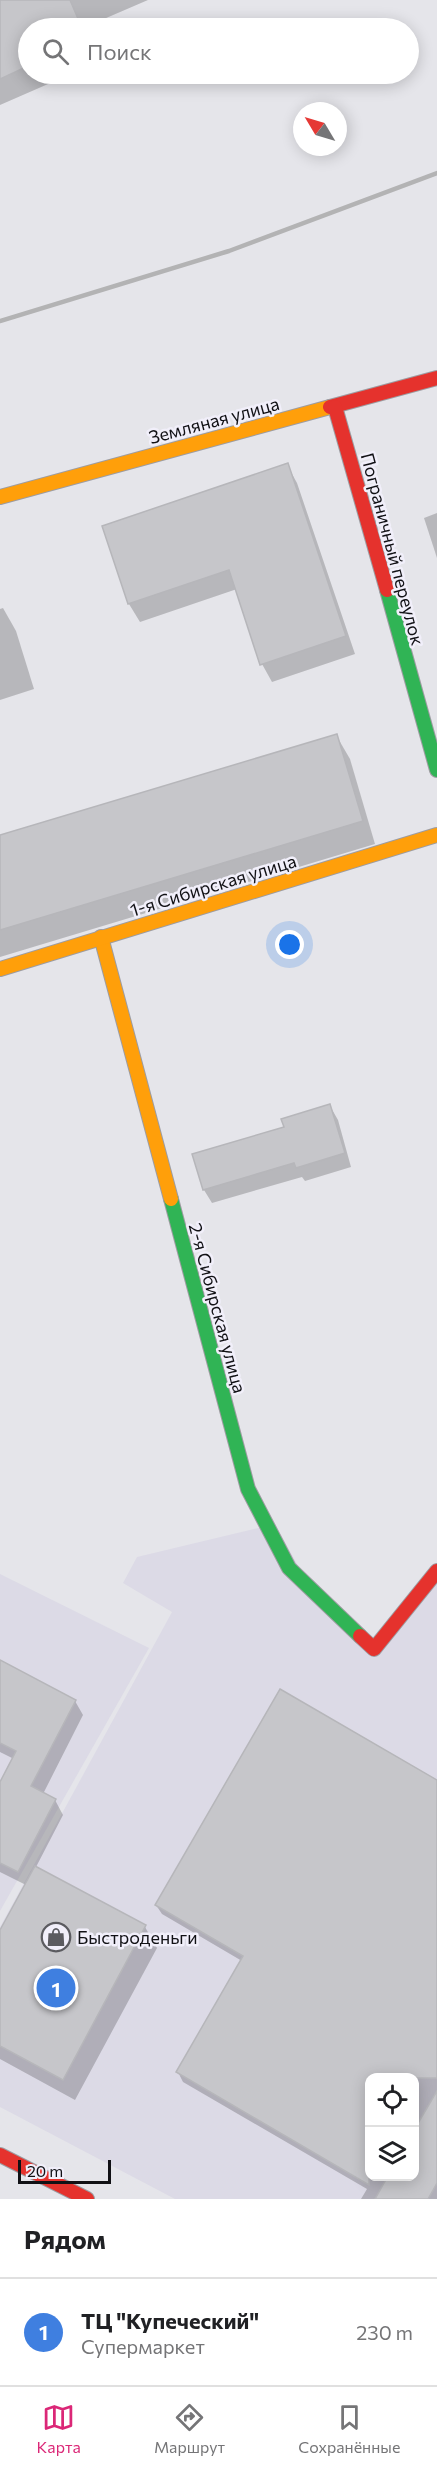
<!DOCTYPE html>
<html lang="ru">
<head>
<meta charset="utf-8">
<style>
  :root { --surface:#fff; --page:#f6f6f6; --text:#202124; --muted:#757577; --line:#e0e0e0; --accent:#db2777 }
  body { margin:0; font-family:Commissioner,sans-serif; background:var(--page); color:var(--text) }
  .controls { position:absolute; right:18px; bottom:18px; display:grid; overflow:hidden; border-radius:12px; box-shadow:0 3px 15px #0003 }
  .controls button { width:54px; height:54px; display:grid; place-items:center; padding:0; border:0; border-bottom:2px solid var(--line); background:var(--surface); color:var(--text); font:30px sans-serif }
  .compass { position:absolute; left:293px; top:102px; width:54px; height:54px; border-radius:50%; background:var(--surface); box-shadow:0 3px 15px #0003; rotate:308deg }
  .scale { position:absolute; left:18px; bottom:15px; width:93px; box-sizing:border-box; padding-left:6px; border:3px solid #111115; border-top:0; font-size:16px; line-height:21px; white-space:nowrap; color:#111115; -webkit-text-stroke:4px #f1effa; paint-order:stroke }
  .you { position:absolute; left:290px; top:945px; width:21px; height:21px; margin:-15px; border:4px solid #fff; border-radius:50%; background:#1a73e8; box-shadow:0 0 0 9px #1a73e833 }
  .badge { display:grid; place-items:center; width:39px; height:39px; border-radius:50%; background:var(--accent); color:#fff; font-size:20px; font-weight:700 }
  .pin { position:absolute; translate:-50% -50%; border:3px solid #fff; box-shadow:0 2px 6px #0006 }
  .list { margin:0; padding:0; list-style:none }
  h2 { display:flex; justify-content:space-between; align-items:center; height:78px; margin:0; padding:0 24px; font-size:26px }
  h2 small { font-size:20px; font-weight:400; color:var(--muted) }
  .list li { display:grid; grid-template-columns:39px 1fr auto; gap:18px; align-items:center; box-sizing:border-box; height:108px; padding:0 24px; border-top:2px solid var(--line) }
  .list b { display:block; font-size:22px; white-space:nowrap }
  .list p { margin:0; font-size:20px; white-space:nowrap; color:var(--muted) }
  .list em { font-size:20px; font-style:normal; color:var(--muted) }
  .icon { flex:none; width:33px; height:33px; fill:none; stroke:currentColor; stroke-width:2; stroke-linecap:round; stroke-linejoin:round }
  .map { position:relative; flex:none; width:437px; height:2199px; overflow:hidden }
  .search { position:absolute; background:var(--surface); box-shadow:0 3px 15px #0003; left:18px; right:18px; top:18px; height:66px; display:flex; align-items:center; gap:15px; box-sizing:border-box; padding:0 21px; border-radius:33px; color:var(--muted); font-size:22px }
  .sheet { height:186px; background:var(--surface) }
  nav { display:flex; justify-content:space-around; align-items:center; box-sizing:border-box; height:84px; border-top:2px solid var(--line); background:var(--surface); font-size:16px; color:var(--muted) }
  nav a { display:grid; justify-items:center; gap:3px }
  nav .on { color:var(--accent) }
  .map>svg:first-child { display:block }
  .built { fill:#dcdae6; fill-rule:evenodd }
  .shadow { fill:#0003; fill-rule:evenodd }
  .building { fill:#c6c6ca; stroke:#b6b6ba; stroke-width:1.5 }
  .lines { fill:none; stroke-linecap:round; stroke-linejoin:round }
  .fast-casing { stroke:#9d9ca1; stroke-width:16 }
  .slow-casing { stroke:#9d9ca1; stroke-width:16 }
  .jam-casing { stroke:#9d9ca1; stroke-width:16 }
  .fast { stroke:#30b455; stroke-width:14 }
  .slow { stroke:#ff9f0a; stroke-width:14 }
  .jam { stroke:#e5322d; stroke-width:14 }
  .rail { stroke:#b3b3b4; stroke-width:4.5 }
  .labels { text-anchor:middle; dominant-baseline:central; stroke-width:5; stroke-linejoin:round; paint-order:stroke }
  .street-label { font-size:18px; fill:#111115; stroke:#f1effa }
  .poi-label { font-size:18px; fill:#111115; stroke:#f1effa; text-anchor:start }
</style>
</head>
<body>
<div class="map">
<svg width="437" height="2199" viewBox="0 0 437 2199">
  <rect width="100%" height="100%" fill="#e5e5ea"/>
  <g class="built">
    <path d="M275,1524L317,1600L383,1649L437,1581V2199H175L0,2107V1927L172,1612L123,1583L137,1557ZM370,2078H414V2176H370Z"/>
    <path d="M0,1574L149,1648L0,1911Z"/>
  </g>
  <g class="shadow">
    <path d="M0,0H148L83,28H28V74H71L0,105Z"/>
    <path d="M287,465L297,483L355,654L272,682L262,664L237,589L140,622L129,604L104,527Z"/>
    <path d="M437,513V558L424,518Z"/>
    <path d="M3,608L16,631L34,689L0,700V609Z"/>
    <path d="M336,735L350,759L375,844L0,957V836Z"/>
    <path d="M330,1106L338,1120L351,1167L305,1181L302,1177L212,1203L204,1190Z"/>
    <path d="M0,1662L75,1701L83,1715L43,1794L55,1800L63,1815L36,1867L145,1927L157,1948L75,2100L0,2059V1933L26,1885L0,1872V1785L14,1759L0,1752Z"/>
    <path d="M437,1782V2199H361L367,2189L183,2082L178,2072L242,1961L162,1914L156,1905ZM370,2078H414V2176H370Z"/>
  </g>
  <g class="building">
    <path d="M0,0H70L82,28H28V66L0,79Z"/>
    <path d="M288,463L346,636L260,665L229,570L128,604L102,526Z"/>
    <path d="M337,734L363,821L0,930V835Z"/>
    <path d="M330,1104L345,1153L296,1168L294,1163L203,1190L192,1154L284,1127L281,1119Z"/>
    <path d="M0,1660L76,1700L31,1786L56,1799L18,1872L0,1863V1782L16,1751L0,1743Z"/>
    <path d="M280,1689L437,1780V2078H369V2185L176,2072L243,1956L155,1905Z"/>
    <path d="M35,1866L146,1925L63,2080L0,2046V1930Z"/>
    <path d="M437,2091V2183L428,2199H375L388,2176H414V2130Z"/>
  </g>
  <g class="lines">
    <g class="fast-casing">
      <g id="fast">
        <path d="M387,590L437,770"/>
        <path d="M171,1199L248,1489L289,1568L360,1636"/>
      </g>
    </g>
    <g class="slow-casing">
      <g id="slow">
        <path d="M0,497L330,407"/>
        <path d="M101,937L171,1199"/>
        <path d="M0,969L437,835"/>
      </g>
    </g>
    <g class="jam-casing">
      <g id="jam">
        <path d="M330,407L437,378"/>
        <path d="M335,407L387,590"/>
        <path d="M360,1636L374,1649L437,1571"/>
        <path d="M0,2155L87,2199"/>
      </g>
    </g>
    <use href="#fast" class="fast"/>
    <use href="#slow" class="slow"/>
    <use href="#jam" class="jam"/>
    <path class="rail" d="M0,321L229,251L437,173"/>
  </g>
  <defs>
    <g id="shop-ring" transform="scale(1.5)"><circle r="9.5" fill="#f1effa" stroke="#5b5b60" stroke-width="1.5"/><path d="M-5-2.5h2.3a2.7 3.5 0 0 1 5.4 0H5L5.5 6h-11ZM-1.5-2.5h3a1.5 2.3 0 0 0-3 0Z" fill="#5b5b60"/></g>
  </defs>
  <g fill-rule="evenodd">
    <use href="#shop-ring" x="56" y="1937"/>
  </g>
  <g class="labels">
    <g class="street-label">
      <text transform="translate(214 420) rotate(-15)">Земляная улица</text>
      <text transform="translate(393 549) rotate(75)">Пограничный переулок</text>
      <text transform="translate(213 885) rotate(-17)">1-я Сибирская улица</text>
      <text transform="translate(218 1308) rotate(75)">2-я Сибирская улица</text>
    </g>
    <g class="poi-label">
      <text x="77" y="1937">Быстроденьги</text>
    </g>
  </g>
</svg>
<div class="controls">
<button><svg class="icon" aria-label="locate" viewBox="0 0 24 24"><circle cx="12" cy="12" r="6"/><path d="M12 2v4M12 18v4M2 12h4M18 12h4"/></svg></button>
<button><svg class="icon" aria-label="layers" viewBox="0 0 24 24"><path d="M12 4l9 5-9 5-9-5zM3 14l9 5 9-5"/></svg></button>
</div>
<svg class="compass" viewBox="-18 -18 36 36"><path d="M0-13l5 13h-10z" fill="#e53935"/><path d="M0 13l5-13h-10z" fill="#757577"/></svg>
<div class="scale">20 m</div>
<div class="you"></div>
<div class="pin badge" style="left:56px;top:1988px;background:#3f7fe0">1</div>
<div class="search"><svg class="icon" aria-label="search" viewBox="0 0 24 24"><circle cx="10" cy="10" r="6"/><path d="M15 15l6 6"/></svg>Поиск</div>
</div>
<section class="sheet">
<h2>Рядом<small></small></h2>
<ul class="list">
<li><span class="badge" style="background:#3f7fe0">1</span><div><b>ТЦ &quot;Купеческий&quot;</b><p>Супермаркет</p></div><em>230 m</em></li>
</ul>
</section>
<nav>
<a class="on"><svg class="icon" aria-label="map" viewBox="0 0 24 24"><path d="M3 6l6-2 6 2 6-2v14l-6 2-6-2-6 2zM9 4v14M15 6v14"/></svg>Карта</a>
<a><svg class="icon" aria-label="directions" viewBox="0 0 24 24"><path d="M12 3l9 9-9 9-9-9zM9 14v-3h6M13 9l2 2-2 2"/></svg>Маршрут</a>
<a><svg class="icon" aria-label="saved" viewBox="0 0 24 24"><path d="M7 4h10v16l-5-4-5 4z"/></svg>Сохранённые</a>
</nav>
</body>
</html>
